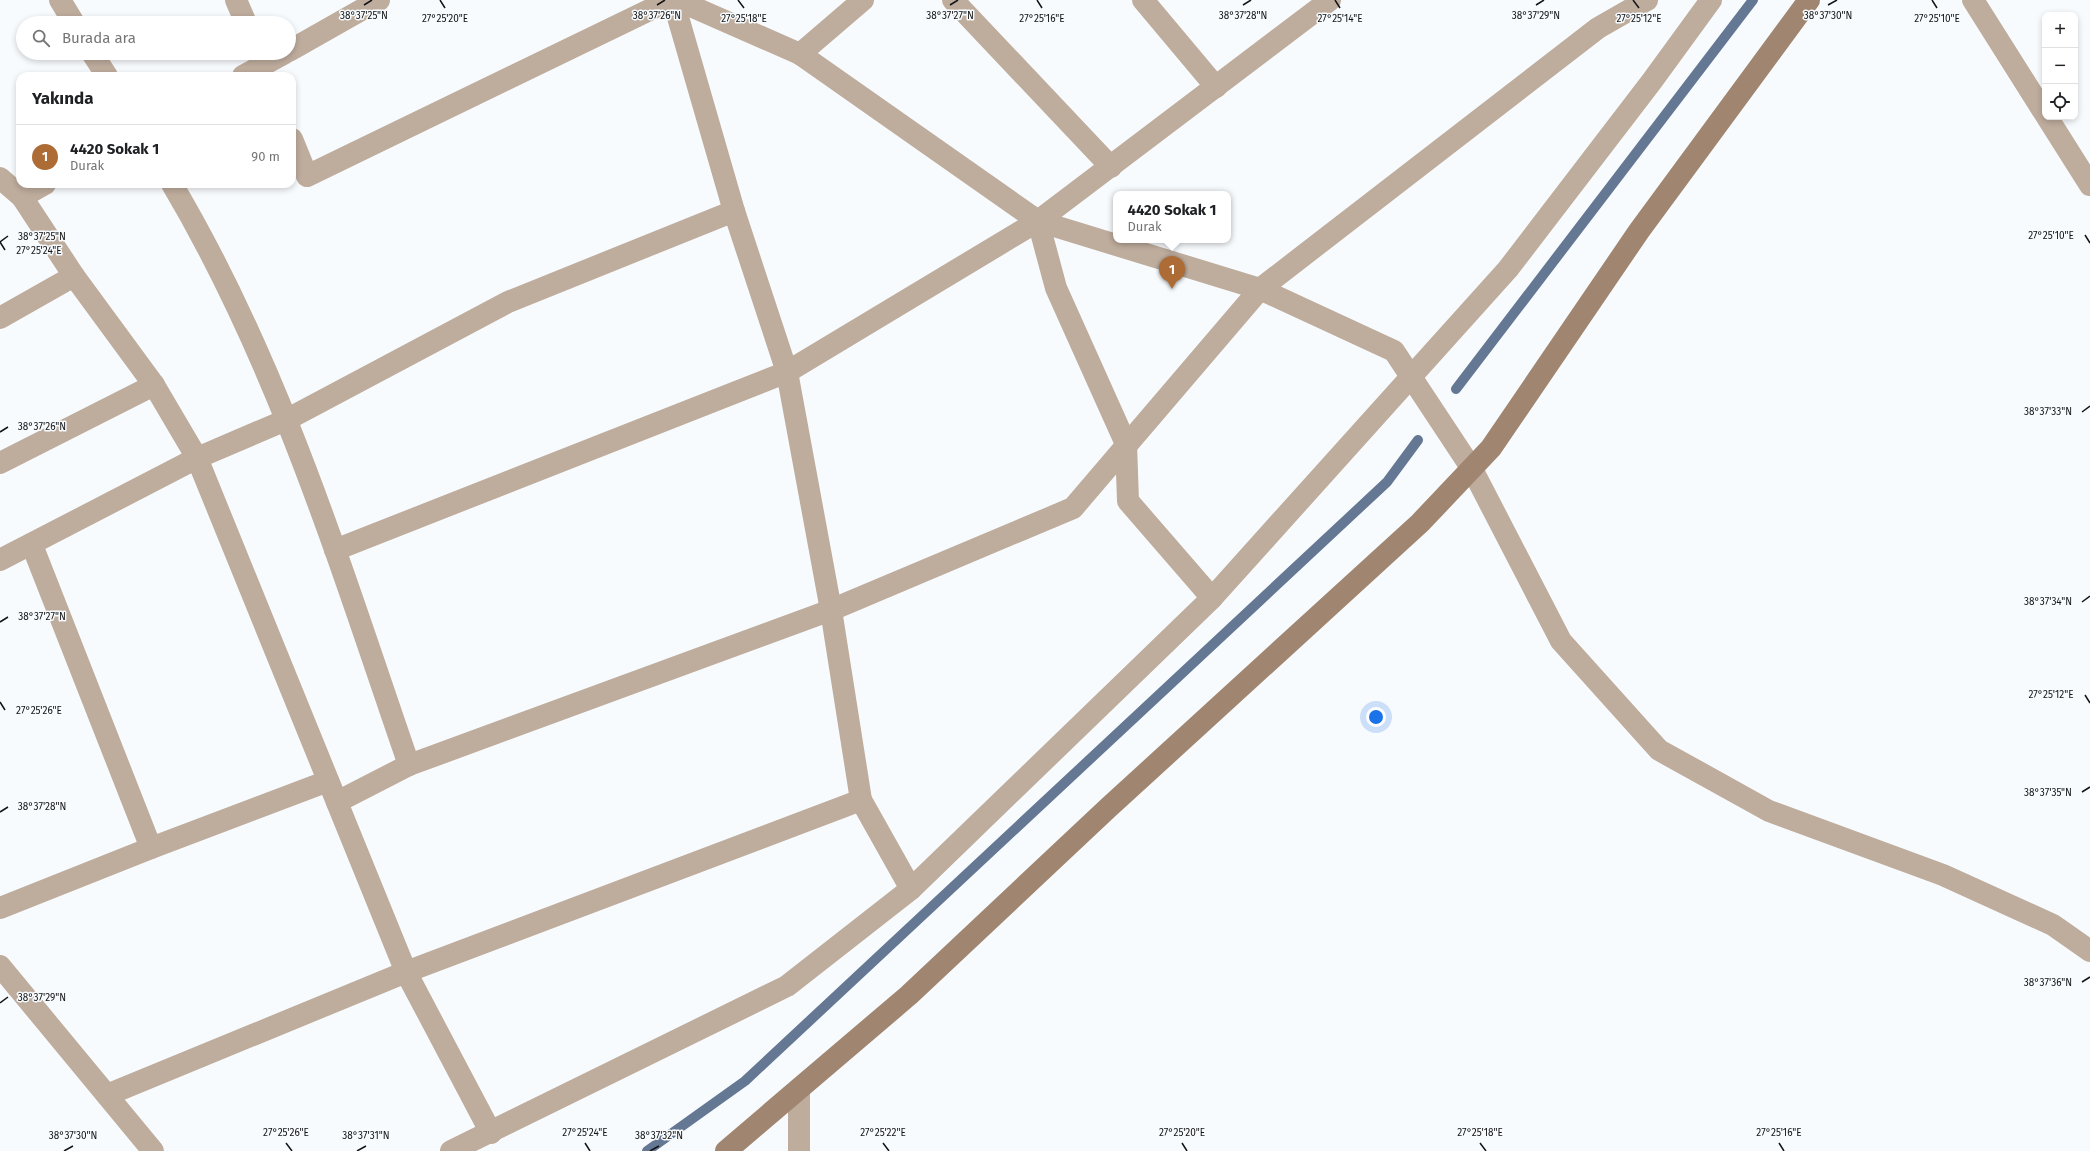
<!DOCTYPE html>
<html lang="tr">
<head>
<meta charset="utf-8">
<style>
  :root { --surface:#fff; --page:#f6f6f6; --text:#202124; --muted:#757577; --line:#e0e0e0; --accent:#ad6c36 }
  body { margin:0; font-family:"Fira Sans",sans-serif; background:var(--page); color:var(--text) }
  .controls { position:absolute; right:12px; top:12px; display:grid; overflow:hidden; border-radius:8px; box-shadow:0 2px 6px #0003 }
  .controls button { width:36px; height:36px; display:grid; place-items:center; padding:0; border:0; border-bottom:1px solid var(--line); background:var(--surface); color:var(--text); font:20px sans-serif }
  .you { position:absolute; left:1376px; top:717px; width:14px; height:14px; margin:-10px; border:3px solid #fff; border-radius:50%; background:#1a73e8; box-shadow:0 0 0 6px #1a73e833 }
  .badge { display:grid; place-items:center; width:26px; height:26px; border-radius:50%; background:var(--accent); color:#fff; font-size:13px; font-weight:700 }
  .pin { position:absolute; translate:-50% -33px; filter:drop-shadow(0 1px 2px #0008) }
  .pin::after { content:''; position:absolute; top:21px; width:14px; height:12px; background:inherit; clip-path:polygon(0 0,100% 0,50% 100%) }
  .popup { position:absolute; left:1113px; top:191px; width:118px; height:52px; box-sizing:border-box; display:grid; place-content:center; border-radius:8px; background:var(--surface); filter:drop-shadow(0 1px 3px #0005); font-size:13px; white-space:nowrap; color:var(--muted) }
  .popup b { font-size:15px; color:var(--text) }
  .popup::after { content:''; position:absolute; left:50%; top:100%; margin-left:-8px; border:8px solid transparent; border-top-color:var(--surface) }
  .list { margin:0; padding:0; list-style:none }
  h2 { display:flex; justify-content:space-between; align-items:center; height:52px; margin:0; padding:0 16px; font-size:17px }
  h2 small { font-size:13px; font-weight:400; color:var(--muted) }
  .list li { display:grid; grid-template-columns:26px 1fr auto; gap:12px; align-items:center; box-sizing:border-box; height:64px; padding:0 16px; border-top:1px solid var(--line) }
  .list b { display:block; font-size:15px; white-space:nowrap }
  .list p { margin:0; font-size:13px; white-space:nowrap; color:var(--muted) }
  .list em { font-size:13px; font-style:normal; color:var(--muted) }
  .icon { flex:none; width:22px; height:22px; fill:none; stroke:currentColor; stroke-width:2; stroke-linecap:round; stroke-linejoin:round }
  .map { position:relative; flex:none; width:2090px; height:1151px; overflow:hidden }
  .search { position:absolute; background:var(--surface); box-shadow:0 2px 6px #0003; left:16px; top:16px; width:280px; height:44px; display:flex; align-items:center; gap:10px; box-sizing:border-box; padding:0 14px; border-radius:22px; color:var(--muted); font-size:15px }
  .panel { position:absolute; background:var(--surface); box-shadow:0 2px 6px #0003; left:16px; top:72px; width:280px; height:116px; border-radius:12px }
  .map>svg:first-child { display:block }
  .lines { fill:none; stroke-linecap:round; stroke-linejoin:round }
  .stream { stroke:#647793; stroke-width:10 }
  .street { stroke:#beac9d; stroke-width:22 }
  .secondary { stroke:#a08670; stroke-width:22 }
  .ticks { fill:none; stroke:#131415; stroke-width:1.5 }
  .ticks-label { font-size:10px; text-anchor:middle; fill:#131415; stroke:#f8fbfe; stroke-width:3; stroke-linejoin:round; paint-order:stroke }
</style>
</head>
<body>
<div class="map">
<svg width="2090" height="1151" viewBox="0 0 2090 1151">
  <rect width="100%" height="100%" fill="#f8fbfe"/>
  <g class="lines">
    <g class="stream">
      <path d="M1456,389L1753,0"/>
      <path d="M647,1151L745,1081L1387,482L1418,440"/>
    </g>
    <g class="street">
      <path d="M60,0L74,23"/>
      <path d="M236,0L246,23"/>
      <path d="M673,0L734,211L787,372L831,610L861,800L911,889"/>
      <path d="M677,0L800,54L1038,221L1260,289L1394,351L1472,469L1561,641L1659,750L1769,811L1943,875L2053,925L2090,951"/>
      <path d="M953,0L1111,167"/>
      <path d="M1143,0L1216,87"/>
      <path d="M1973,0L2045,114"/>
      <path d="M289,51L379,0"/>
      <path d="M92,53L107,76"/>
      <path d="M800,54L863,0"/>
      <path d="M243,76L285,53"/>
      <path d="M2047,117L2090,185"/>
      <path d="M292,139L307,176L670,0"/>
      <path d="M0,178L22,197L74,276L154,385L197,458L406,972L491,1133"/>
      <path d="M172,184C279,364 341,568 409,765"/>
      <path d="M22,197L45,184"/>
      <path d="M1038,221L1056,288L1126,444L1128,501L1212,598"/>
      <path d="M0,318L74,276"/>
      <path d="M0,463L154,385"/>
      <path d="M32,545L151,848"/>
      <path d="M335,550L787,372L1038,221L1330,0"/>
      <path d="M0,560L197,458L286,420L508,302L734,211"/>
      <path d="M337,802L409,765L831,610L1073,508L1260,289L1598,28L1647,0"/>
      <path d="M0,908L151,848L328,781"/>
      <path d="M0,966L153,1151"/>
      <path d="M799,1089V1151"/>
      <path d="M107,1095L406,972L861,800"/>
      <path d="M451,1151L787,986L911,889L1212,598L1508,269L1652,81L1711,0"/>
    </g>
    <path class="secondary" d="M726,1151L909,995L1108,808L1420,523L1491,448L1639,231L1809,0"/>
  </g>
  <path class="ticks" d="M440,0L445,8M738,0L744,8M1037,0L1042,8M1335,0L1340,8M1633,0L1639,8M1932,0L1937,8M364,5L372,0M657,5L665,0M950,5L958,0M1243,5L1251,0M1536,5L1544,0M1828,5L1837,0M2085,235L2090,243M0,242L5,250M0,242L8,236M2082,412L2090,406M0,432L8,427M2082,602L2090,596M0,622L8,617M2085,695L2090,703M0,702L5,710M2082,792L2090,787M0,812L8,807M2082,982L2090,977M0,1003L8,997M286,1143L292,1151M585,1143L590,1151M883,1143L889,1151M1182,1143L1187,1151M1480,1143L1486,1151M1779,1143L1784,1151M64,1151L73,1146M357,1151L366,1146M650,1151L659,1146"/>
  <g class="ticks-label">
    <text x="1243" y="19">38°37'28"N</text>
    <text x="1536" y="19">38°37'29"N</text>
    <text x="364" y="19">38°37'25"N</text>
    <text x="657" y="19">38°37'26"N</text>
    <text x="950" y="19">38°37'27"N</text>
    <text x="1828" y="19">38°37'30"N</text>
    <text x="445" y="22">27°25'20"E</text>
    <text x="744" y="22">27°25'18"E</text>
    <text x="1042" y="22">27°25'16"E</text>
    <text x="1639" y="22">27°25'12"E</text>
    <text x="1340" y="22">27°25'14"E</text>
    <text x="1937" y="22">27°25'10"E</text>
    <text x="2051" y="239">27°25'10"E</text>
    <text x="42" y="240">38°37'25"N</text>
    <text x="39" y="254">27°25'24"E</text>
    <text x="2048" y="415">38°37'33"N</text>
    <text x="42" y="430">38°37'26"N</text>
    <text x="2048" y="605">38°37'34"N</text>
    <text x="42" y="620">38°37'27"N</text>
    <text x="2051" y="698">27°25'12"E</text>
    <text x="39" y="714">27°25'26"E</text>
    <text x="2048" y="796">38°37'35"N</text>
    <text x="42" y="810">38°37'28"N</text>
    <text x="2048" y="986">38°37'36"N</text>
    <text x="42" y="1001">38°37'29"N</text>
    <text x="286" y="1136">27°25'26"E</text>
    <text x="585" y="1136">27°25'24"E</text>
    <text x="883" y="1136">27°25'22"E</text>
    <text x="1182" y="1136">27°25'20"E</text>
    <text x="1480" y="1136">27°25'18"E</text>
    <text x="1779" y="1136">27°25'16"E</text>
    <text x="73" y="1139">38°37'30"N</text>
    <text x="366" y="1139">38°37'31"N</text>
    <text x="659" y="1139">38°37'32"N</text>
  </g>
</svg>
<div class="controls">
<button>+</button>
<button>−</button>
<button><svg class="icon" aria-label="locate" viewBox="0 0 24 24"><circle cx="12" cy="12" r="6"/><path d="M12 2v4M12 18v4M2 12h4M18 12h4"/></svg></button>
</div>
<div class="you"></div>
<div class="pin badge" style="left:1172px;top:289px">1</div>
<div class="popup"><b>4420 Sokak 1</b>Durak</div>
<div class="search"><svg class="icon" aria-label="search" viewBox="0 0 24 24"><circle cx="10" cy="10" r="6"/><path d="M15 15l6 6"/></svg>Burada ara</div>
<section class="panel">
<h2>Yakında<small></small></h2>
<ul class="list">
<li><span class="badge">1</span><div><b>4420 Sokak 1</b><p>Durak</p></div><em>90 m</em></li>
</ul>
</section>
</div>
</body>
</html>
